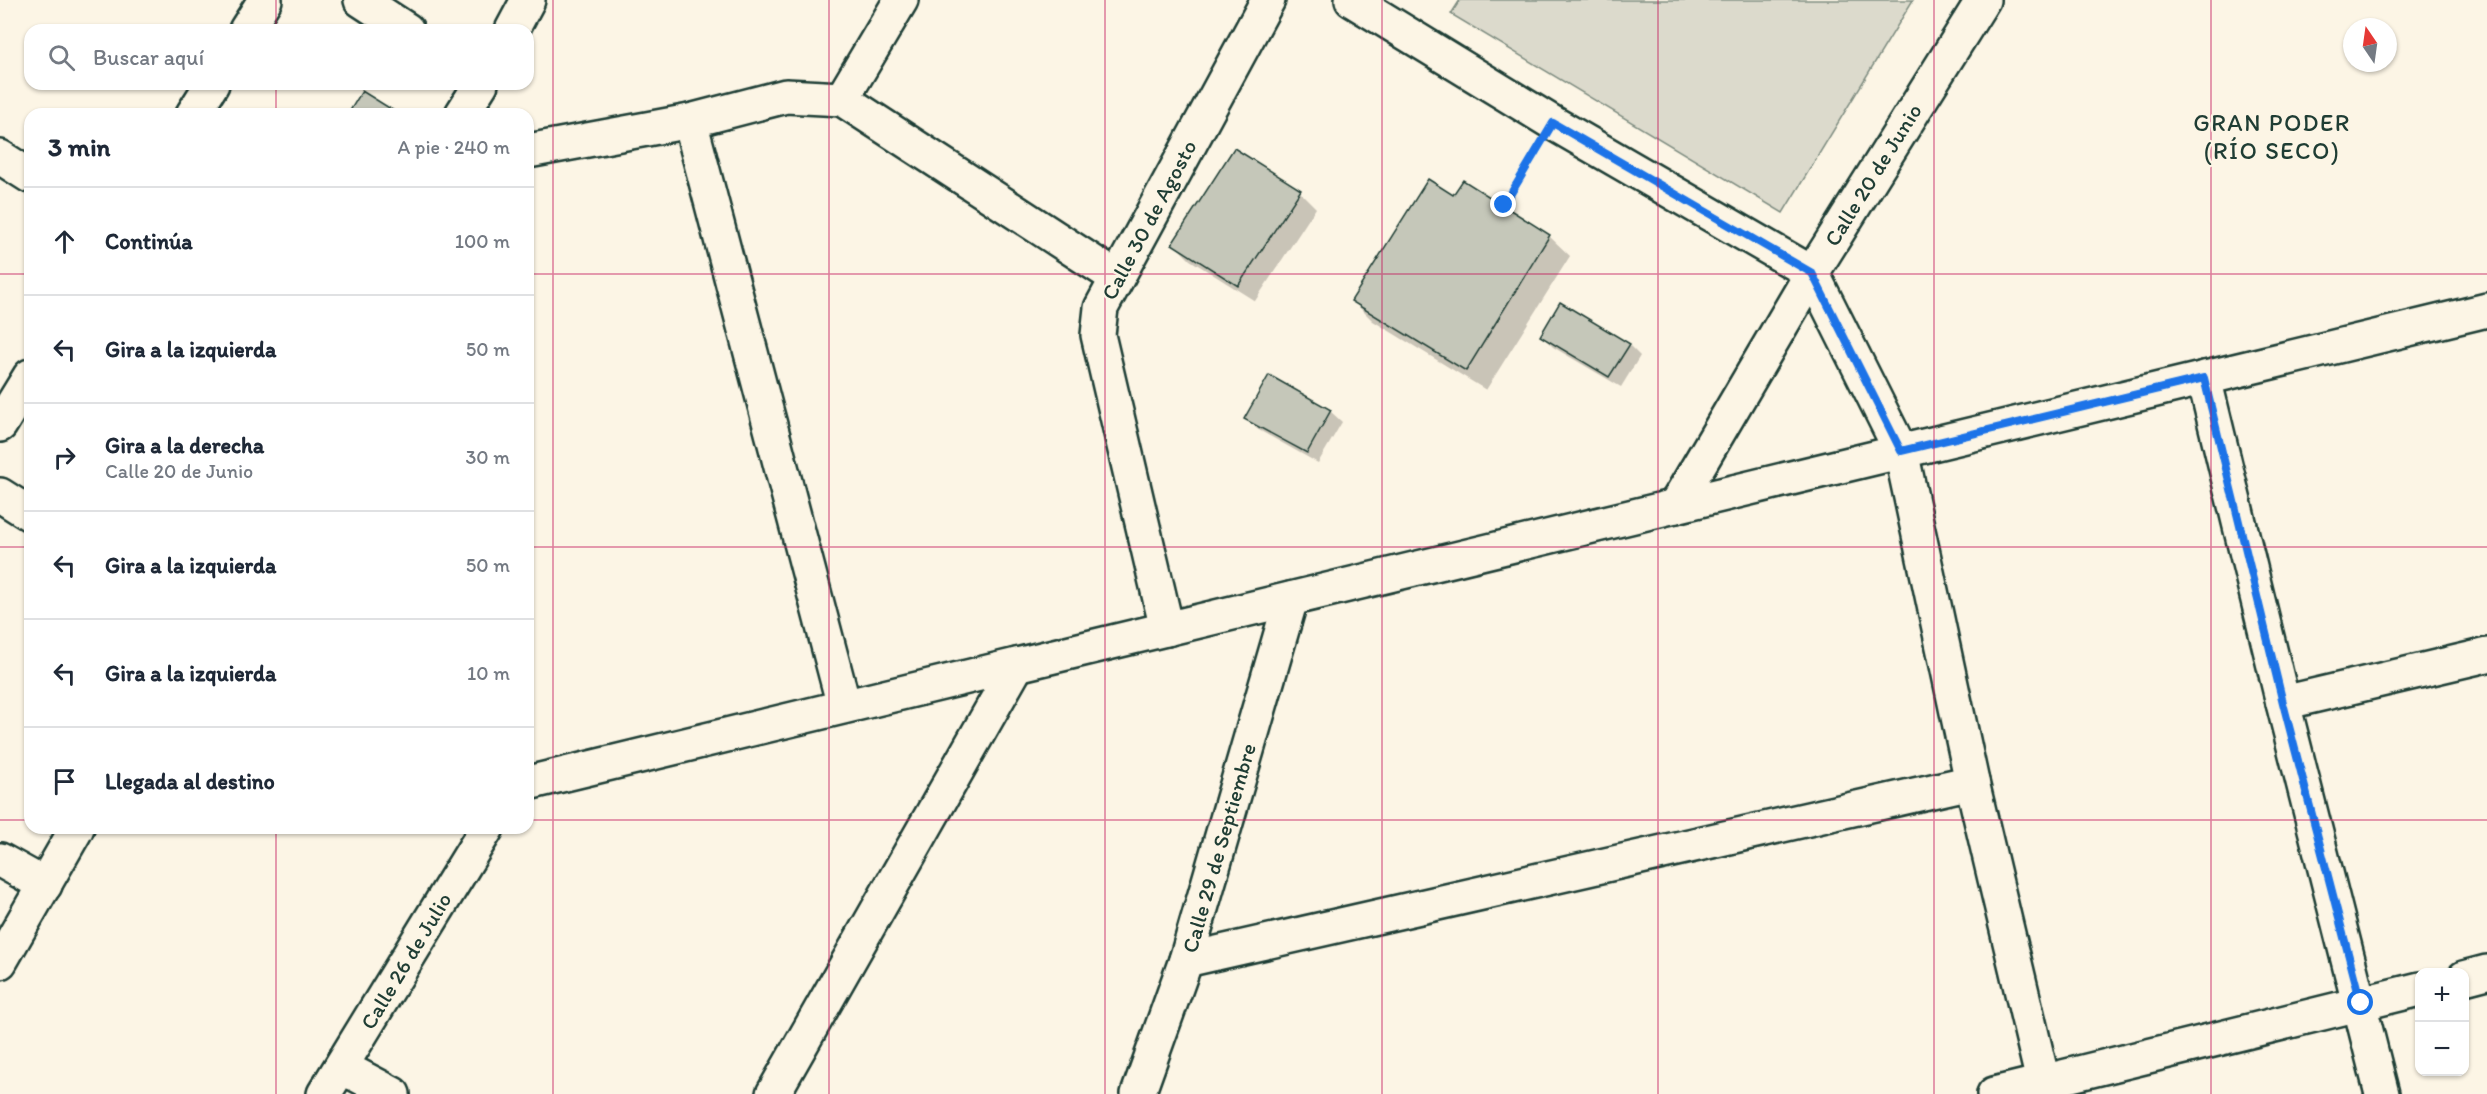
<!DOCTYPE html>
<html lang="es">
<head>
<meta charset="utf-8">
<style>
  :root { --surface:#fff; --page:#f2f2f3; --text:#1f2937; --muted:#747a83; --line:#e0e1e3 }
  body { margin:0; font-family:Itim,sans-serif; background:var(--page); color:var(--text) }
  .controls { position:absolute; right:18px; bottom:18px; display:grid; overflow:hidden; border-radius:12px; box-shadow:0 2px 4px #0004 }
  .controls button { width:54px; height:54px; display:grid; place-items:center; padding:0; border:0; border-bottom:2px solid var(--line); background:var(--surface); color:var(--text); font:30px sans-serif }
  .compass { position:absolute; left:2343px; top:18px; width:54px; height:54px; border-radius:50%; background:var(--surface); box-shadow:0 2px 4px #0004; rotate:347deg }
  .stop { position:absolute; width:18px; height:18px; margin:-14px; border:4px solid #1a73e8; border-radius:50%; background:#fff }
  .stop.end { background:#1a73e8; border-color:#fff; box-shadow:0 2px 6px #0008 }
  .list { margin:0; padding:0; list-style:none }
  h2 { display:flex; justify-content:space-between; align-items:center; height:78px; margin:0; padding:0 24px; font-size:26px }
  h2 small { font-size:20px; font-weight:400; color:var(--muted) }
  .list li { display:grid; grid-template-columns:39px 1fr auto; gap:18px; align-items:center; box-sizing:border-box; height:108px; padding:0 24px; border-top:2px solid var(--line) }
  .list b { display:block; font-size:22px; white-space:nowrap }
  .list p { margin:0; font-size:20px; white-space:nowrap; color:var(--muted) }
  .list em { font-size:20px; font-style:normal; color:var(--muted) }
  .icon { flex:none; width:33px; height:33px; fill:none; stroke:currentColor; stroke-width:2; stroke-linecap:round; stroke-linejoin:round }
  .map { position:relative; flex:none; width:2487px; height:1094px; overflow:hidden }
  .search { position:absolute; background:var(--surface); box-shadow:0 2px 4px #0004; left:24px; top:24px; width:510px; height:66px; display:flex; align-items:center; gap:15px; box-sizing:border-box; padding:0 21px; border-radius:18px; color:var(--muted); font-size:22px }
  .panel { position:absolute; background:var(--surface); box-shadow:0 2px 4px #0004; left:24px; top:108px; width:510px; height:726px; border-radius:18px }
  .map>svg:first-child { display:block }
  .green { fill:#dcdacc; stroke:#7e8c80; stroke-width:1.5 }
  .shadow { fill:#0003 }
  .building { fill:#c5c7b9; stroke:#1f3d34; stroke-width:1.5 }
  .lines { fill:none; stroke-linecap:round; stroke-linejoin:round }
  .street-casing { stroke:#1f3d34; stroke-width:38 }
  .path { stroke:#1f3d34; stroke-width:4; stroke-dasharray:4.5 4.5; stroke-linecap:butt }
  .street { stroke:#fcf5e5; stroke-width:33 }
  .route { stroke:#1a73e8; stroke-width:8 }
  .grid { fill:none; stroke:#c2185b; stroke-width:1.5; stroke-opacity:0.55 }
  .labels { text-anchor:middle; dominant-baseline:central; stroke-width:4.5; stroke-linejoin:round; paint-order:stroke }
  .street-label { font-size:22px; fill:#1f3d34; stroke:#fcf5e5 }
  .neighbourhood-label { font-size:24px; letter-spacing:1.5px; fill:#1f3d34; stroke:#fcf5e5 }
</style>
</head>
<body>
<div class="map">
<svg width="2487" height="1094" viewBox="0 0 2487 1094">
  <rect width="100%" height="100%" fill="#fcf5e5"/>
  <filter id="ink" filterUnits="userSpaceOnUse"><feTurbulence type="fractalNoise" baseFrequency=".0167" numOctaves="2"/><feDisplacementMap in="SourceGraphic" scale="12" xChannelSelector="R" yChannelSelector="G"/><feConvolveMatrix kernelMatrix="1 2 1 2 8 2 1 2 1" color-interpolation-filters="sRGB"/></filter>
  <g filter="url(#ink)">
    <path class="green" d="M1460,0H1913L1783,213L1451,14Z"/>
    <g class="shadow">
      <path d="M1463,182L1549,236L1570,256L1486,390L1373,321L1353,301L1454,197Z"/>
      <path d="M1300,192L1316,208L1255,301L1190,260L1174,244Z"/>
      <path d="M1542,336L1629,345L1640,356L1621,387L1553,347Z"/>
      <path d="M1330,411L1342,422L1318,463L1257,429L1246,418Z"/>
    </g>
    <g class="building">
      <path d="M362,91L399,114H348Z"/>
      <path d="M1234,148L1301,190L1238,286L1172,244Z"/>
      <path d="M1428,179L1453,195L1463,180L1550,235L1466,371L1351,301Z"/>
      <path d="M1560,302L1630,344L1609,377L1540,336Z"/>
      <path d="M1269,375L1331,410L1307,453L1244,419Z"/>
    </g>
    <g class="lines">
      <g class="street-casing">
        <g id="street">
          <path d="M361,0L407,30"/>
          <path d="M1352,0L1553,123L1812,273L1675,506"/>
          <path d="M1983,0L1812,273L1901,451L1972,782L2046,1094"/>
          <path d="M246,30L265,0"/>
          <path d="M512,30L528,0"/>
          <path d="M842,99L901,0"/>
          <path d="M193,114L212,84"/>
          <path d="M462,114L481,84"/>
          <path d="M690,121L844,706"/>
          <path d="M528,151L690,121L786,96L842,99L1117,278"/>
          <path d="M0,157L30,176"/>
          <path d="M2204,378L2283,703L2382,1094"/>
          <path d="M0,425L30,376"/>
          <path d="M0,495L30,514"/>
          <path d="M1167,629L1098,335L1101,308L1268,0"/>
          <path d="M2283,703L2487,655"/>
          <path d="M528,783L2487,310"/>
          <path d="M0,860L45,885"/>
          <path d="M1186,960L1972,782"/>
          <path d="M0,962L77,828"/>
          <path d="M2464,978L2487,972"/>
          <path d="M342,1067L393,1094"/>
          <path d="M324,1094L487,828"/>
          <path d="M773,1094L1017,665"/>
          <path d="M1138,1094L1186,960L1291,599"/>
          <path d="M1994,1094L2420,989"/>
        </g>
      </g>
      <path class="path" d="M1504,205L1533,157"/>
      <use href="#street" class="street"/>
    </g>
  </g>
  <g class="lines" filter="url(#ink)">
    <path class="route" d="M1504,205L1553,123L1812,273L1901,451L2204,378L2283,703L2361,1003"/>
  </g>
  <path class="grid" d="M276,0V30M553,0V1094M829,0V1094M1105,0V1094M1382,0V1094M1658,0V1094M1934,0V1094M2211,0V1094M276,84V114M0,274H30M528,274H2487M0,547H30M528,547H2487M0,820H30M528,820H2487M276,828V1094"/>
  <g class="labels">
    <g class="street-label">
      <text transform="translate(1873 175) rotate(-58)">Calle 20 de Junio</text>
      <text transform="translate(1149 220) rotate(-62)">Calle 30 de Agosto</text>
      <text transform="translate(1219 848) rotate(-74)">Calle 29 de Septiembre</text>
      <text transform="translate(406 961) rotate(-59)">Calle 26 de Julio</text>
    </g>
    <g class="neighbourhood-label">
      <text x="2272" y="122">GRAN PODER<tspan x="2272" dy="28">(RÍO SECO)</tspan></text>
    </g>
  </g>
</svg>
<div class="controls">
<button>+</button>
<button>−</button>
</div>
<svg class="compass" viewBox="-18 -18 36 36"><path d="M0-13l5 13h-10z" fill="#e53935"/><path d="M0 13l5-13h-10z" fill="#747a83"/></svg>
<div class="stop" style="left:2361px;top:1003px"></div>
<div class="stop end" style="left:1504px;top:205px"></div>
<div class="search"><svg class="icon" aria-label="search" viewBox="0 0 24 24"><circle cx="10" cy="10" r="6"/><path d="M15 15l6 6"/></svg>Buscar aquí</div>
<section class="panel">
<h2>3 min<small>A pie · 240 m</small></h2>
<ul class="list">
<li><svg class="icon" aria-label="ahead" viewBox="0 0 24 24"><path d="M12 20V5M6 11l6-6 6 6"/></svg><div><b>Continúa</b></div><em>100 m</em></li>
<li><svg class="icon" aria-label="left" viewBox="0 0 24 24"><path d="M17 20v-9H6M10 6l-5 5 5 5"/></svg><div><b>Gira a la izquierda</b></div><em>50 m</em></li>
<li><svg class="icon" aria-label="right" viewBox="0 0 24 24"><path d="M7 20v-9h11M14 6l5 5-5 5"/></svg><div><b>Gira a la derecha</b><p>Calle 20 de Junio</p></div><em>30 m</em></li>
<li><svg class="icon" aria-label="left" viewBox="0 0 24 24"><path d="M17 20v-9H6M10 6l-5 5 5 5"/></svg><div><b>Gira a la izquierda</b></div><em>50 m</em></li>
<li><svg class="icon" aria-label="left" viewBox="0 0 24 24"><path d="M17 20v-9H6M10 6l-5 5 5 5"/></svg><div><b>Gira a la izquierda</b></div><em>10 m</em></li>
<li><svg class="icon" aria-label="arrive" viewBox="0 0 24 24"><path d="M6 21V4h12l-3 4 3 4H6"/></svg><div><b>Llegada al destino</b></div></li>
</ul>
</section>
</div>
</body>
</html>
